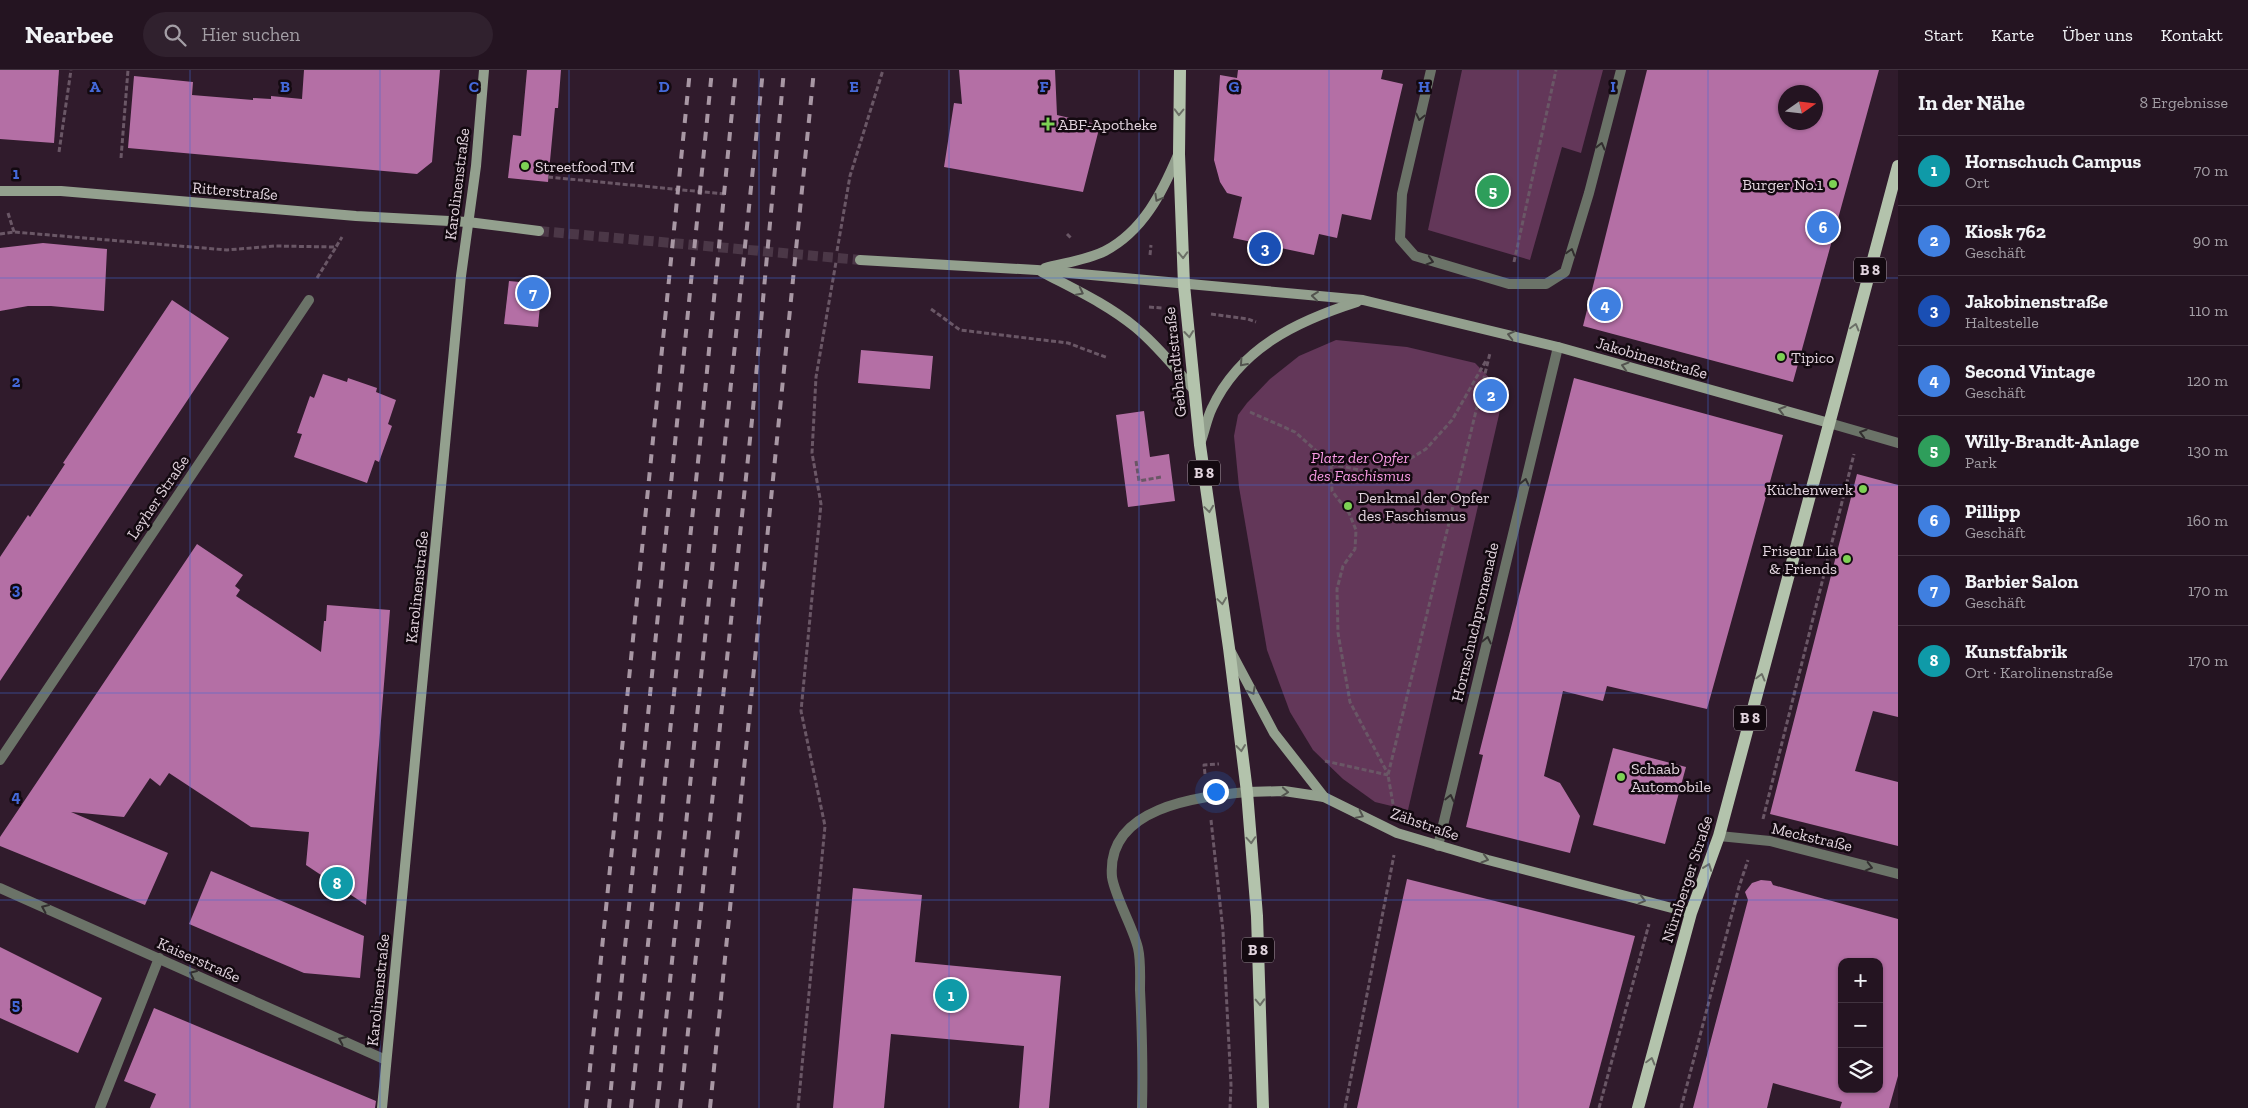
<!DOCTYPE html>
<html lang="de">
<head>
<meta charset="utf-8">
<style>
  :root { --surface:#241421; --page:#30212e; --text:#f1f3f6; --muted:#a39ea5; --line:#41333f; --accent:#7dd154 }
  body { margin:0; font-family:"Zilla Slab",serif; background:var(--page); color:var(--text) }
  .controls { position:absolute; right:15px; bottom:15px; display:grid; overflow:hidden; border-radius:10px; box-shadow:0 1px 4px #0004 }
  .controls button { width:45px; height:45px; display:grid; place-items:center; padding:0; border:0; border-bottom:1px solid var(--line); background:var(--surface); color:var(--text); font:25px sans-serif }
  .compass { position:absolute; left:1778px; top:15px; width:45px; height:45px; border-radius:50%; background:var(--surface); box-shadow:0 1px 4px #0004; rotate:76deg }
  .you { position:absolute; left:1215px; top:721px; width:18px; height:18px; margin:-12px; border:4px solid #fff; border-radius:50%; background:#1a73e8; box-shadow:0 0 0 8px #1a73e833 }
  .badge { display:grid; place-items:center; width:32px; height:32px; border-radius:50%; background:var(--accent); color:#fff; font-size:16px; font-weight:700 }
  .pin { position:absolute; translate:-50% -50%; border:2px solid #fff; box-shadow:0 1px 5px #0006 }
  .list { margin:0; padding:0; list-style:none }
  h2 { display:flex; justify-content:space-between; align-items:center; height:65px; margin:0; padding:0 20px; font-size:21px }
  h2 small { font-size:16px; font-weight:400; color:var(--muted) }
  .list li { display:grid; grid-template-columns:32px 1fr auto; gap:15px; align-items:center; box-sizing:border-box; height:70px; padding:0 20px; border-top:1px solid var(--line) }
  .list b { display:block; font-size:19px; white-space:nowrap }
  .list p { margin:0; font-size:16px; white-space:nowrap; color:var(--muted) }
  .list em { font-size:16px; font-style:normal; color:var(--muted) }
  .icon { flex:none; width:28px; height:28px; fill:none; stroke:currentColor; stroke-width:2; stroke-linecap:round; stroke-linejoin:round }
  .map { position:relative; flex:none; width:1898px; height:1038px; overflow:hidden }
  header { display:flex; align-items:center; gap:30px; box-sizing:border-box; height:70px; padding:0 25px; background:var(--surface); border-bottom:1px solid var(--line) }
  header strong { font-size:24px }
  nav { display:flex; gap:28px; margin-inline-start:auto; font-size:18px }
  .search { width:350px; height:45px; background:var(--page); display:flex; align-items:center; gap:12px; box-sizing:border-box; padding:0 18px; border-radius:28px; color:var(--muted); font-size:19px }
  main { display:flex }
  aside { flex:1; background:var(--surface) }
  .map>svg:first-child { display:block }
  .green { fill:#633759 }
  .building { fill:#b46fa5; fill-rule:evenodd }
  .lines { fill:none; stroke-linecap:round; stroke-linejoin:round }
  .secondary-tunnel { stroke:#4b3747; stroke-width:10; stroke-dasharray:10 5; stroke-linecap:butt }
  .path { stroke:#6a5766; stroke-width:3; stroke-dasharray:5 2.5; stroke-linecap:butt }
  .lane { stroke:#6b7368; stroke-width:10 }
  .street { stroke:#6b7368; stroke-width:10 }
  .secondary { stroke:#93a08e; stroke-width:10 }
  .primary { stroke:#b3c3ac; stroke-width:12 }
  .rail { stroke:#a897a4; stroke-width:4; stroke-dasharray:9 9; stroke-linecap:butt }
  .oneway { stroke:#6b6f66 }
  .oneway2 { stroke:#322e2f }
  .oneway3 { stroke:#53544f }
  .grid { fill:none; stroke:#4469d9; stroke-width:1; stroke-opacity:0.55 }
  .poi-dot { fill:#7dd154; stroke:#130910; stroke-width:2 }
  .labels { text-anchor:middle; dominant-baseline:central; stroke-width:5; stroke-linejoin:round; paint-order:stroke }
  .shield { fill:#130910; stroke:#a497a0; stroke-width:1 }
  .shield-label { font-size:15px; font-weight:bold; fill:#e2d4de }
  .poi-label { font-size:16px; fill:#e2d4de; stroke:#130910; text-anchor:start }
  .street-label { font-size:16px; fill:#e2d4de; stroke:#130910 }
  .park-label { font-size:16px; font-style:italic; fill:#f99be4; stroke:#130910 }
  .grid-label { font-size:16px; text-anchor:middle; font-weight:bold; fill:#4469d9; stroke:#130910; stroke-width:5; stroke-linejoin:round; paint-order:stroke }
</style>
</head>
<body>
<header>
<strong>Nearbee</strong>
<div class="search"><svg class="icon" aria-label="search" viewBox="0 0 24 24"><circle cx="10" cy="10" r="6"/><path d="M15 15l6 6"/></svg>Hier suchen</div>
<nav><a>Start</a><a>Karte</a><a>Über uns</a><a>Kontakt</a></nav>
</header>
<main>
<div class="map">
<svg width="1898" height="1038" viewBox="0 0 1898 1038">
  <rect width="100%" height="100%" fill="#301b2c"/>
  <g class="green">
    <path d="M1462,0H1603L1581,83L1562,77L1530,190L1428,160Z"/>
    <path d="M1336,270L1407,277L1475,293L1504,323L1408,740L1375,732L1343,709L1313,680L1290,642L1267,580L1239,417L1234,366L1238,345L1247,333L1270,309L1299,286Z"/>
  </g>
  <g class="building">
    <path d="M0,0H59L54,73L0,69Z"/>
    <path d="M304,0H440L432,92L417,104L128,78L134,6L193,12L192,25L253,30V28L271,29V26L302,29Z"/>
    <path d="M527,0H561L558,38H555L548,112L508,108L513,65L521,66Z"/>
    <path d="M959,0H1055L1057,45L1100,55L1083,122L944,97L954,33L962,34Z"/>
    <path d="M1238,0H1383L1381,9L1403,14L1371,150L1342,144L1337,168L1319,164L1314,185L1233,168L1242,127L1227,123L1220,112L1214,90L1220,5L1237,8Z"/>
    <path d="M1647,0H1879L1793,312L1583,256ZM1786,22H1816V52H1786Z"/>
    <path d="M43,173L107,179L104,241L51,236H28L0,241V178Z"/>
    <path d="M509,211L542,214L538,257L504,254Z"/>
    <path d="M172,230L229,268L0,611V487L28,445L30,447L65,394L63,393Z"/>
    <path d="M861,280L933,286L930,319L858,313Z"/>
    <path d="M323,304L347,312L348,308L377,318L376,322L396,330L388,354L392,356L379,392L375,390L367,413L294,387L302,364L297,363L310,326L314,328Z"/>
    <path d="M1574,308L1783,365L1707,639L1607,616L1603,631L1563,621L1544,706L1560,713L1580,746L1570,783L1466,757L1483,685L1479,684Z"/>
    <path d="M1144,341L1150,387L1169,384L1175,431L1128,437L1116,345Z"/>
    <path d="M1857,404L1898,415V647L1873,641L1855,701L1898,712V776L1770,744Z"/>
    <path d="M197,474L243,505L235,516L240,520L236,526L321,582L324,551H326L327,535L390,540L366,835L306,795L309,762L251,757L169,703L160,716L150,708L124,747L71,742L168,783L145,835L0,776V767Z"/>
    <path d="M1613,678L1686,697L1665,774L1593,755Z"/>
    <path d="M211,801L364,866L360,908L304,903L189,854Z"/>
    <path d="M1407,809L1635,866L1589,1038H1357Z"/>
    <path d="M1761,810L1771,811L1773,815L1898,849V1006L1889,1038H1840L1842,1032L1773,1013L1767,1038H1693L1748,830L1745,822L1752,813ZM1842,892H1879V1019H1842Z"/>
    <path d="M853,818L922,825L915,892L1061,906L1049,1038H1019L1024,976L891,964L884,1038H833Z"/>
    <path d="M0,877L102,928L78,983L0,948Z"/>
    <path d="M154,938L376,1031L375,1038H150L156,1024L124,1011Z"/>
  </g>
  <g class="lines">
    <path class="secondary-tunnel" d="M539,161L860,190"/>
    <g class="path">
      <path d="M59,82L71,0"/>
      <path d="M121,88L128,0"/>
      <path d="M548,107L725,124"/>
      <path d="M8,143L14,162"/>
      <path d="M0,164L14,162L227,180L275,176L336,177L342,167"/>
      <path d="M1067,164L1072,169"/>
      <path d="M837,181L850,106L883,0"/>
      <path d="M1150,185L1151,175"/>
      <path d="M1514,192L1556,0"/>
      <path d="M317,208L336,177"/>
      <path d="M1149,237L1162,238"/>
      <path d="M931,239L960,260L1068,273L1108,288"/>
      <path d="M1211,244L1248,249L1256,252"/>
      <path d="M1250,342L1295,362L1331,394L1369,402L1403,393L1426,379L1452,350L1487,289"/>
      <path d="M1136,391L1139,411L1161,407"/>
      <path d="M1331,394L1332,421L1349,443L1356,460L1355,479L1343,496L1337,519L1338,563L1350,632L1388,704"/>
      <path d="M1325,691L1388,705"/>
      <path d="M1205,704L1204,695L1219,694"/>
      <path d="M1393,734L1388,705L1490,283"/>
      <path d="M1763,749L1854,384"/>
      <path d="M1211,750L1223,861L1231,1015L1230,1038"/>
      <path d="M798,1038L825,756L801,641L821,434L812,383L816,307L836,192"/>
      <path d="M1345,1038L1394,785"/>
      <path d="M1599,1038L1649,854"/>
      <path d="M1681,1038L1739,817L1748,790"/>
    </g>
    <path class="lane" d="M100,1038L159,888"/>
    <g class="street">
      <path d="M1431,0L1402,124L1400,169L1415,186L1509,214H1546L1565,202L1589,123L1621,0"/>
      <path d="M1829,353L1898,373"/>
      <path d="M0,690L309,230"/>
      <path d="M1719,766L1770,771L1898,804"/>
      <path d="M1438,776L1558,277"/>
      <path d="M0,818L386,990"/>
      <path d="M1142,1038C1143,998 1142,960 1140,920C1140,907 1141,891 1138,878C1133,857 1115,827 1112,807C1106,737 1197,727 1247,722"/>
    </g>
    <g class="secondary">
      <path d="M0,121H61L356,146L468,152L539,161"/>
      <path d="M860,190L1037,200L1363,230L1558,277L1829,353"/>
      <path d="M1045,198C1064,193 1087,190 1105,181C1143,161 1162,123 1178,85"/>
      <path d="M1042,202C1074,219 1107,234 1135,257C1157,275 1176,299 1195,321"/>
      <path d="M1201,371C1205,360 1207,348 1212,338C1240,278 1297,251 1357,232"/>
      <path d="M1231,582L1274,663L1324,727L1397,763L1488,790L1691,843"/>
      <path d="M1247,722L1284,721L1324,727"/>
      <path d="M382,1038L461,206L476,96L484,0"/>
    </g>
    <g class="primary">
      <path d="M1180,0L1179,84L1184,215L1200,375L1229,578L1247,722L1257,846L1263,1038"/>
      <path d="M1638,1038L1691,843L1719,766L1898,96"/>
    </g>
    <g class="rail">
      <path d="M586,1038L690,0"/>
      <path d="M609,1038L712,0"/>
      <path d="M631,1038L702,353L736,0"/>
      <path d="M657,1038L763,0"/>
      <path d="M680,1038L752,350L784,0"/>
      <path d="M710,1038L814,0"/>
    </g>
  </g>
  <defs><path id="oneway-chevron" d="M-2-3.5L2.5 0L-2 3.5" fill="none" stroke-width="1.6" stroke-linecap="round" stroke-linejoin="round" transform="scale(1.25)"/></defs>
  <g class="oneway">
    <use href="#oneway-chevron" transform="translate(1179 42) rotate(91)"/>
    <use href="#oneway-chevron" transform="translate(1183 185) rotate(88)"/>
    <use href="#oneway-chevron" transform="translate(1855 257) rotate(-75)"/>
    <use href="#oneway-chevron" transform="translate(1189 264) rotate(84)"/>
    <use href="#oneway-chevron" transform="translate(1209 439) rotate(82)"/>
    <use href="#oneway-chevron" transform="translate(1222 531) rotate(82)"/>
    <use href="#oneway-chevron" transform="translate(1761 607) rotate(-75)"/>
    <use href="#oneway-chevron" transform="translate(1241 678) rotate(83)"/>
    <use href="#oneway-chevron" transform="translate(1251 770) rotate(86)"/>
    <use href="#oneway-chevron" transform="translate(1708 797) rotate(-70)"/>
    <use href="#oneway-chevron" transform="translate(1260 932) rotate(88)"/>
    <use href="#oneway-chevron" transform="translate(1651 991) rotate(-75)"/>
  </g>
  <g class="oneway2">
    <use href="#oneway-chevron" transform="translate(1420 47) rotate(103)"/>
    <use href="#oneway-chevron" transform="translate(1601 76) rotate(-76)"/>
    <use href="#oneway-chevron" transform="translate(1571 182) rotate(-73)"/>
    <use href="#oneway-chevron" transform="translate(1430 191) rotate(17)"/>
    <use href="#oneway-chevron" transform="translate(1863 363) rotate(-164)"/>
    <use href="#oneway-chevron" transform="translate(1525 412) rotate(-77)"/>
    <use href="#oneway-chevron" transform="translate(1487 570) rotate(-77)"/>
    <use href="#oneway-chevron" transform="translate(1450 728) rotate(-77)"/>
    <use href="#oneway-chevron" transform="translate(1869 797) rotate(14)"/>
    <use href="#oneway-chevron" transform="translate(45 838) rotate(-156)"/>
    <use href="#oneway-chevron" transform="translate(193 904) rotate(-156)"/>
    <use href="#oneway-chevron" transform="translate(342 970) rotate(-156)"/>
  </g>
  <g class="oneway3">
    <use href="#oneway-chevron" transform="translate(1158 128) rotate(119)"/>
    <use href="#oneway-chevron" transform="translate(1080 222) rotate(27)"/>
    <use href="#oneway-chevron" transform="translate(1315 226) rotate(-174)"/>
    <use href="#oneway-chevron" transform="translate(1511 265) rotate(-166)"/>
    <use href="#oneway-chevron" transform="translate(1243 293) rotate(132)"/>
    <use href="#oneway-chevron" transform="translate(1625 296) rotate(-164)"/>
    <use href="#oneway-chevron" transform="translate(1782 340) rotate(-164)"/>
    <use href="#oneway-chevron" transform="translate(1252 621) rotate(62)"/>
    <use href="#oneway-chevron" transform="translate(1285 722) rotate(5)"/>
    <use href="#oneway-chevron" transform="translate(1360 745) rotate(26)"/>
    <use href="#oneway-chevron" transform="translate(1485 789) rotate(16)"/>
    <use href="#oneway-chevron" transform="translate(1642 830) rotate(15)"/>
  </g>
  <path class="grid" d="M190,0V1038M380,0V1038M569,0V1038M759,0V1038M949,0V1038M1139,0V1038M1329,0V1038M1518,0V1038M1708,0V1038M0,208H1898M0,415H1898M0,623H1898M0,830H1898"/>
  <g class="poi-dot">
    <path d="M1045.5 46.5h5v5h5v5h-5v5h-5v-5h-5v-5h5z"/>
    <circle cx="525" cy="96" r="5"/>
    <circle cx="1833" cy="114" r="5"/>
    <circle cx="1781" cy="287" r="5"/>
    <circle cx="1863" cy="419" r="5"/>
    <circle cx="1348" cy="436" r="5"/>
    <circle cx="1847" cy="489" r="5"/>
    <circle cx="1621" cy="707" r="5"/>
  </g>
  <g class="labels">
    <g class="shield">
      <rect x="1854" y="187.5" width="32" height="25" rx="4"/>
      <rect x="1188" y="390.5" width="32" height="25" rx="4"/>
      <rect x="1734" y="635.5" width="32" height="25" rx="4"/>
      <rect x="1242" y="867.5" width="32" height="25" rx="4"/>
    </g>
    <g class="shield-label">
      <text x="1870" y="200">B 8</text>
      <text x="1204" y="403">B 8</text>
      <text x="1750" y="648">B 8</text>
      <text x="1258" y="880">B 8</text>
    </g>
    <g class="poi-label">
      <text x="1058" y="54">ABF-Apotheke</text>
      <text x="535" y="96">Streetfood TM</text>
      <text x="1823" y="114" text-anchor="end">Burger No.1</text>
      <text x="1791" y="287">Tipico</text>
      <text x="1853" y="419" text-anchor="end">Küchenwerk</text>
      <text x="1358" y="427">Denkmal der Opfer<tspan x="1358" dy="18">des Faschismus</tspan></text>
      <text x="1837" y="480" text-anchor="end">Friseur Lia<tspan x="1837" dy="18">&amp; Friends</tspan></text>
      <text x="1631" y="698">Schaab<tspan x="1631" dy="18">Automobile</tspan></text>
    </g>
    <g class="street-label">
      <text transform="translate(457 114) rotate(-83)">Karolinenstraße</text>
      <text transform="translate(235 121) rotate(5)">Ritterstraße</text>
      <text transform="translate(1652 288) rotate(16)">Jakobinenstraße</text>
      <text transform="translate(1175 292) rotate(-96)">Gebhardtstraße</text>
      <text transform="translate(158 427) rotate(-56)">Leyher Straße</text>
      <text transform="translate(417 517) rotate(-84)">Karolinenstraße</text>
      <text transform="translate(1475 552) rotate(-77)">Hornschuchpromenade</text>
      <text transform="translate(1425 754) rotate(19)">Zähstraße</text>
      <text transform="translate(1812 767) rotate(13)">Meckstraße</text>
      <text transform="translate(1687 809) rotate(-72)">Nürnberger Straße</text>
      <text transform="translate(199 890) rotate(24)">Kaiserstraße</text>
      <text transform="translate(378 920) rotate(-84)">Karolinenstraße</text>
    </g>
    <g class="park-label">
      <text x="1360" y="387">Platz der Opfer<tspan x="1360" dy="18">des Faschismus</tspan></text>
    </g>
  </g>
  <g class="grid-label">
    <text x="95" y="22">A</text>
    <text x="285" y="22">B</text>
    <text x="474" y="22">C</text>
    <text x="664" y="22">D</text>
    <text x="854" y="22">E</text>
    <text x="1044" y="22">F</text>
    <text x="1234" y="22">G</text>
    <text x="1424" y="22">H</text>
    <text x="1613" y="22">I</text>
    <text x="16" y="109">1</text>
    <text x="16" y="317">2</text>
    <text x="16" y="525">3</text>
    <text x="16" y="732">4</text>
    <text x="16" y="940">5</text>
  </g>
</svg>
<div class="controls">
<button>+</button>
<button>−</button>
<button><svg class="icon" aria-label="layers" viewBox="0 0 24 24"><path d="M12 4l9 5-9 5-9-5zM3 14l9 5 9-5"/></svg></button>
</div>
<svg class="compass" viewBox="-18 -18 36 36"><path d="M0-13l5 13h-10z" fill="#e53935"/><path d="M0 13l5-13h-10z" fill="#a39ea5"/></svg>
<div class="you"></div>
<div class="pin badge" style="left:951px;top:925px;background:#0f9aa8">1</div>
<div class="pin badge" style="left:1491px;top:325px;background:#3f7fe0">2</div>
<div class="pin badge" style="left:1265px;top:178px;background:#1a4fb4">3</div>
<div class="pin badge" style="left:1605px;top:235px;background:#3f7fe0">4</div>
<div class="pin badge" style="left:1493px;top:121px;background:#2e9e5b">5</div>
<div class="pin badge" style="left:1823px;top:157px;background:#3f7fe0">6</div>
<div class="pin badge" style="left:533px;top:223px;background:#3f7fe0">7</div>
<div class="pin badge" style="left:337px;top:813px;background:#0f9aa8">8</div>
</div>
<aside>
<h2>In der Nähe<small>8 Ergebnisse</small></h2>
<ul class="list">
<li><span class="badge" style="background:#0f9aa8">1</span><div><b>Hornschuch Campus</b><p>Ort</p></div><em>70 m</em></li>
<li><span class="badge" style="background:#3f7fe0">2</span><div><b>Kiosk 762</b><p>Geschäft</p></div><em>90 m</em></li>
<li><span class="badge" style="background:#1a4fb4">3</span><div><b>Jakobinenstraße</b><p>Haltestelle</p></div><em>110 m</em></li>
<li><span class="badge" style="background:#3f7fe0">4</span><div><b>Second Vintage</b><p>Geschäft</p></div><em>120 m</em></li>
<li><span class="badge" style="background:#2e9e5b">5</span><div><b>Willy-Brandt-Anlage</b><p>Park</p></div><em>130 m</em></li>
<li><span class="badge" style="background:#3f7fe0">6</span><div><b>Pillipp</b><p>Geschäft</p></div><em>160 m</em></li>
<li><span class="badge" style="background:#3f7fe0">7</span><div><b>Barbier Salon</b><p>Geschäft</p></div><em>170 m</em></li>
<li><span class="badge" style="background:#0f9aa8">8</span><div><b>Kunstfabrik</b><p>Ort · Karolinenstraße</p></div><em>170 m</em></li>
</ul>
</aside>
</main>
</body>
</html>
